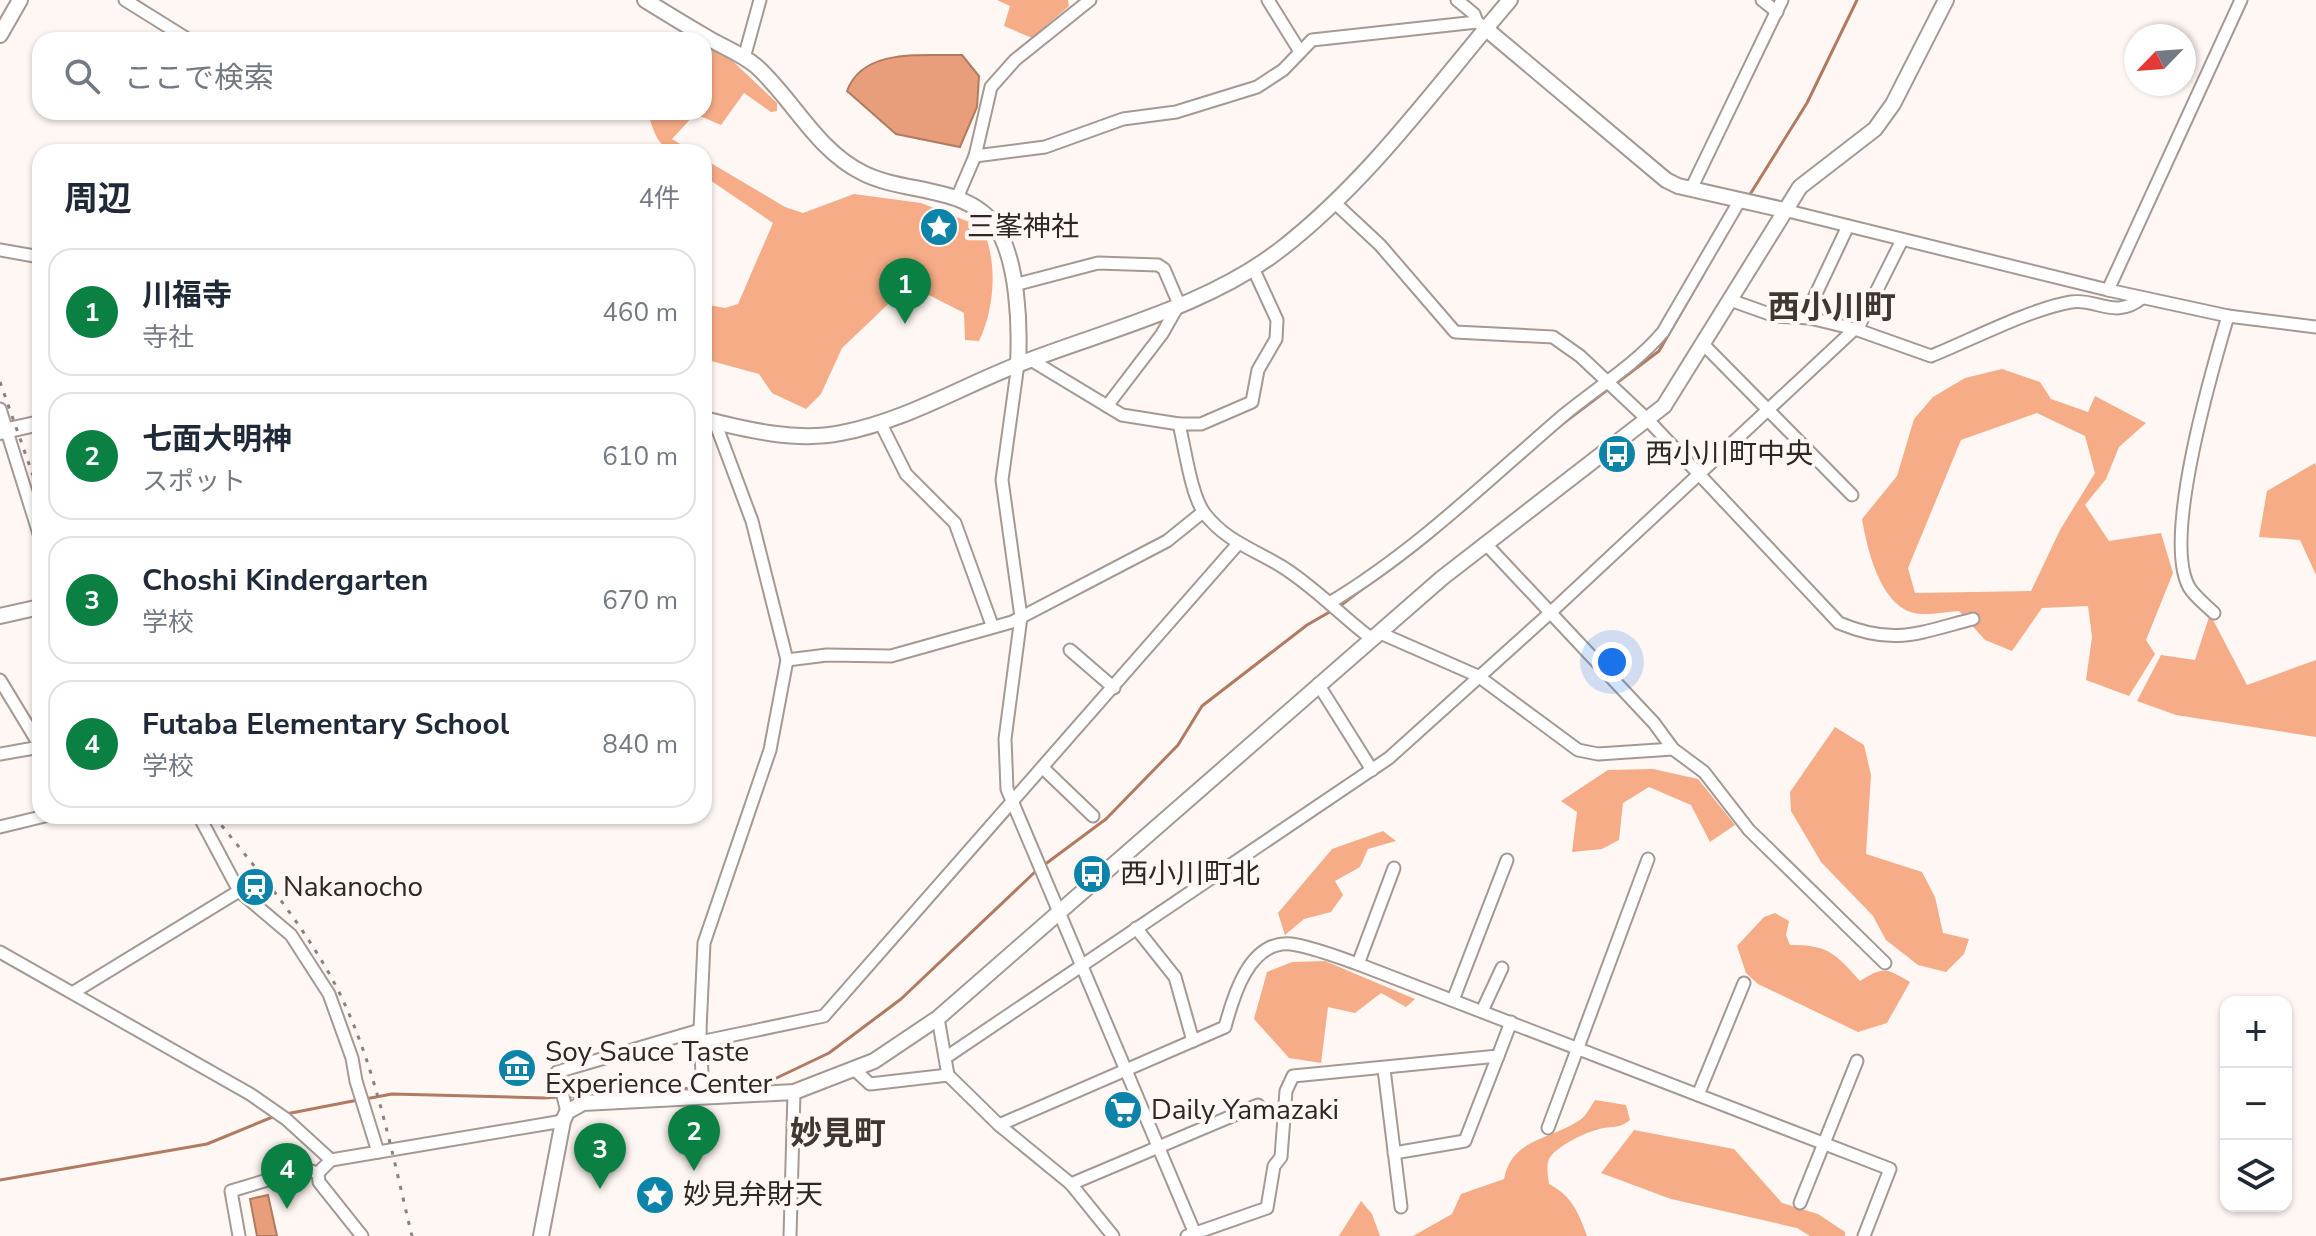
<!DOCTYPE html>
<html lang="ja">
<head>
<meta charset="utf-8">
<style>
  :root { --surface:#fff; --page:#f6f6f7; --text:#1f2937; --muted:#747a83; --line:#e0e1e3; --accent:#0b8043 }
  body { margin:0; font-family:"Nunito Sans","Noto Sans JP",sans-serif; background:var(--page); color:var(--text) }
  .controls { position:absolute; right:24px; bottom:24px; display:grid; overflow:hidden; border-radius:16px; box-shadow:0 2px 6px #0004 }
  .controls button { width:72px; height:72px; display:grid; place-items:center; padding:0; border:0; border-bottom:2px solid var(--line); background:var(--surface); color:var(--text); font:40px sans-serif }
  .compass { position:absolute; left:2124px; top:24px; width:72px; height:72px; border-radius:50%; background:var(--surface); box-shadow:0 2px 6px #0004; rotate:245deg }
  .you { position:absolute; left:1612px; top:662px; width:28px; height:28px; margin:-20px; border:6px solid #fff; border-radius:50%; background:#1a73e8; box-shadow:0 0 0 12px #1a73e833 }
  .badge { display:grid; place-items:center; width:52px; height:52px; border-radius:50%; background:var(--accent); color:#fff; font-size:26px; font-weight:700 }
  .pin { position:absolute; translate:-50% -66px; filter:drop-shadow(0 2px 4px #0008) }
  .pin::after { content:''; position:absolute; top:42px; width:28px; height:24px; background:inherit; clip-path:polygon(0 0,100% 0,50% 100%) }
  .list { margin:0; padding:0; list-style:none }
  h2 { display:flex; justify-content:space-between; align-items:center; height:104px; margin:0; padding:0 32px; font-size:34px }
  h2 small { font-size:26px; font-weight:400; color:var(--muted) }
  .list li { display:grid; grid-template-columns:52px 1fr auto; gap:24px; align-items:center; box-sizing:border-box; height:128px; margin:0 16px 16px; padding:0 16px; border:2px solid var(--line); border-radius:24px }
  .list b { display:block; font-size:30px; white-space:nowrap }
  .list p { margin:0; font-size:26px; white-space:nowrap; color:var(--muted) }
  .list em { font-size:26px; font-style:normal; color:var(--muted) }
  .icon { flex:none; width:44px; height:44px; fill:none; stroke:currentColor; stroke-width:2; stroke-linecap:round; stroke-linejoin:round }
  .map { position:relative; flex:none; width:2316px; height:1236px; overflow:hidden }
  .search { position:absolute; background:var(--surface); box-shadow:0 2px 6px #0004; left:32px; top:32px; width:680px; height:88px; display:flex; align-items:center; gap:20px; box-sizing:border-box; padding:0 28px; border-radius:24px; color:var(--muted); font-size:30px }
  .panel { position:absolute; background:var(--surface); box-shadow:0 2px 6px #0004; left:32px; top:144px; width:680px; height:680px; border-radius:24px }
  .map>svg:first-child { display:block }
  .forest { fill:#f6ac87; fill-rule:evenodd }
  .water { fill:#e89e7a; stroke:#b07b60; stroke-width:2 }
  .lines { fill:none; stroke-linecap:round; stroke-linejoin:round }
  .stream { stroke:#b07b60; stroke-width:3 }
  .minor-casing { stroke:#a59993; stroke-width:15 }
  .tertiary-casing { stroke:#a59993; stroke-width:18 }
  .minor { stroke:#fff; stroke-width:11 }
  .tertiary { stroke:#fff; stroke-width:14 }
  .rail { stroke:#89827f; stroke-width:3; stroke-dasharray:4 8; stroke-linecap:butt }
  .labels { text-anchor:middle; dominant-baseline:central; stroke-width:8; stroke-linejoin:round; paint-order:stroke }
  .poi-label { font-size:28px; fill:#2d2825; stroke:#fff7f3; text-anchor:start }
  .quarter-label { font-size:32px; font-weight:bold; fill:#413732; stroke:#fff7f3 }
</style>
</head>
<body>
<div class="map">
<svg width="2316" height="1236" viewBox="0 0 2316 1236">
  <rect width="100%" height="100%" fill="#fff7f3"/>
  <g class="forest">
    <path d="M997,0H1068L1069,6L1032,38L1004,26L1010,6Z"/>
    <path d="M718,47L777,103V111L771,112L744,93L721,125L695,114L672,139L693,152C664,152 659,147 650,120L655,112H704V49Z"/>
    <path d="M704,159L785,207L803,213L854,194L921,203L982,227C998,261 995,308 979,341L965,340L964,313L931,296L903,290L842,348L821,394L806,409L772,393L759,374L704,359V304L725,308L738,304L773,223L704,176Z"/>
    <path d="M2002,369L2040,382L2051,399L2088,412L2095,396L2146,423L2119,447L2106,479L2085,505L2109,541L2161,533L2173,573L2146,640L2155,654L2129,696L2086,680L2092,637L2088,606L2042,608L2012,651L1985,640L1959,611C1945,612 1927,616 1914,613C1880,605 1867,548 1862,519L1897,476L1914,419L1933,397L1965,378ZM2037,413L2085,436L2095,473L2060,530L2031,591L1915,593L1908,568L1961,440Z"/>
    <path d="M2315,463L2316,467V575L2300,540L2259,537L2267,491Z"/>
    <path d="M2210,614L2247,685L2316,660V737L2176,715L2137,701L2161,655L2195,660Z"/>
    <path d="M1835,727L1864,745L1871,775L1866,854L1922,872L1935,897L1943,933L1969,939L1964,954L1946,972L1918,965L1886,940L1873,916L1821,862L1791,811L1790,792Z"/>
    <path d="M1653,769L1698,779L1735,825L1710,842L1691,805L1649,787L1623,803L1619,840L1602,849L1572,852L1577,812L1561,801L1608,770Z"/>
    <path d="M1383,831L1396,841L1368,849L1360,867L1335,881L1343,895L1331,912L1304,919L1285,935L1278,913L1332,849Z"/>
    <path d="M1775,913L1789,921L1786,935L1790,945C1828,944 1837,955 1860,981C1885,966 1885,968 1910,982L1887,1023L1858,1032L1758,984L1746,973L1737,946L1764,917Z"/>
    <path d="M1325,961L1415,999L1406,1007L1381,993L1355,1013L1328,1007L1321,1063L1289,1058L1254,1019L1267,972L1292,962Z"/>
    <path d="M1595,1100L1626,1105L1630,1120C1618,1130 1611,1125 1596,1130C1584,1133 1554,1148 1549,1159C1546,1167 1548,1176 1549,1184C1571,1195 1579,1213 1587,1236H1413L1452,1214L1461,1194L1504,1179C1512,1138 1550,1140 1580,1120C1586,1116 1591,1106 1595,1100Z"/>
    <path d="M1634,1130L1734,1149L1782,1203L1818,1214L1845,1232V1236H1810L1797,1228L1671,1199L1601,1173Z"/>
    <path d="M1361,1201L1372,1214L1380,1236H1339Z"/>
  </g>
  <g class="water">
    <path d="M962,55L979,76L977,107L960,147L896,134L847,91C863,47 924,56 962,55Z"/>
    <path d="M268,1195L277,1236H257L250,1199Z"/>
  </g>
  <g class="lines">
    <g class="stream">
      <path d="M1749,196L1807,103L1857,0"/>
      <path d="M1553,431L1659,351L1703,275"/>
      <path d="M1340,606L1366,586"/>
      <path d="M365,1099L392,1094L544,1098L766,1083L829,1053L901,999L1036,871L1106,819L1178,745L1202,706L1307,625L1333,610"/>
      <path d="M286,1114L358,1100"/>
      <path d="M0,1180L207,1144L275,1116"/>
    </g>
    <g class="minor-casing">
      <g id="minor">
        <path d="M125,0L189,40"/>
        <path d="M1268,0L1299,50"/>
        <path d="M1457,0L1474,14L1477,22"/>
        <path d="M1762,0L1777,12"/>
        <path d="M744,58L760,0"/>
        <path d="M975,156L1045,147L1123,119L1176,112L1257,87L1283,70L1312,40L1477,22L1485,28"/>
        <path d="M1691,189L1782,0"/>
        <path d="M957,198L975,156L991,87L1015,60L1090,0"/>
        <path d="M1335,203L1380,245L1455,332L1553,337L1580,356L1648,420L1839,623C1894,646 1918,633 1973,619"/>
        <path d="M1784,210L2108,290L2228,316L2316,327"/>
        <path d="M0,250L40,257"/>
        <path d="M1014,285L1098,263L1158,265L1164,269L1179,304L1162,334L1107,406"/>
        <path d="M2108,290L2241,0"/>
        <path d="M1730,300L1775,316L1810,318L1855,329L1931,356C1971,340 2030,309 2071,302C2097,298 2115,320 2142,298"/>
        <path d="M1805,317L1848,226"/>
        <path d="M1703,344L1852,495"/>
        <path d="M1031,360L1122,415L1179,424C1185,448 1191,496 1205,514C1226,541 1253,549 1281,566C1315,587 1340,615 1372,639"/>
        <path d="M1018,364L1002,480L1021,617L1005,739L1007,789L1196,1236"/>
        <path d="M0,409L40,537"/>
        <path d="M880,422L906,474L955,523L992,625"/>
        <path d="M1179,424H1201L1252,402L1258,370L1276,339L1277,320L1253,268"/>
        <path d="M1485,543L1654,723L1673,749L1704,772L1749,830L1885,963"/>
        <path d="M1331,602C1416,551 1490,478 1565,414C1598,387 1636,364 1663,332L1740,200"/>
        <path d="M2214,613C2206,605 2194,596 2189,587C2162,538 2212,370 2228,316"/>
        <path d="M1380,633L1478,676L1578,750L1598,754L1673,749"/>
        <path d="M1070,650L1114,688"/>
        <path d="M787,660L827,655L891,656L1012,622L1167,541L1203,512"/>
        <path d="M0,680L40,746"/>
        <path d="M1318,684L1372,770"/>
        <path d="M0,754L40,747"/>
        <path d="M1043,768L1093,816"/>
        <path d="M199,816L239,891L291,935L329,994L352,1058L356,1081L378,1152"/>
        <path d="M0,827L45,816"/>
        <path d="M1136,928L1175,977L1193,1041"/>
        <path d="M0,952L250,1094L286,1119L331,1160"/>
        <path d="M1358,964L1394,868"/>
        <path d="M74,992L239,891"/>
        <path d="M1453,1000L1507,860"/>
        <path d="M1482,1011L1502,968"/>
        <path d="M938,1018L948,1075"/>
        <path d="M700,1042L824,1016L1237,545"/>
        <path d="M948,1056L1389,758L1550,613L1860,324L1902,240"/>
        <path d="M1384,1069L1401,1207"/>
        <path d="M856,1071L870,1084L948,1075L999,1125L1071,1184L1113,1236"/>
        <path d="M1698,1095L1744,983"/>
        <path d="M703,1097L700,1030L704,943L770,750L787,660L752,521L715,422"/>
        <path d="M567,1112L557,1072L700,1030"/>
        <path d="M999,1125L1225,1027C1233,997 1249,940 1291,944C1313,947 1337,957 1358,964L1890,1169L1864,1236"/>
        <path d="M1548,1128L1648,859"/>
        <path d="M1394,1153L1465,1141L1498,1056"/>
        <path d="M1071,1184L1258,1105"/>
        <path d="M1800,1203L1857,1061"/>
        <path d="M239,1236L231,1191L304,1169L318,1173"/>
        <path d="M362,1236L319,1182L318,1173L331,1160L563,1121"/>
        <path d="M790,1236L794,1092"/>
        <path d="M1187,1236L1267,1208L1274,1166L1281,1157L1286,1091L1293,1076L1498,1056L1511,1022"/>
      </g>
    </g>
    <g class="tertiary-casing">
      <g id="tertiary">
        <path d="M645,0C666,13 687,26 708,38C723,47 742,54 756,66C793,99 816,150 863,173C904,194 968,185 996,227C1018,261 1020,325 1018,364"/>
        <path d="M1485,28L1666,180L1678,186L1784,210"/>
        <path d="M0,35L20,0"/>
        <path d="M704,419C747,430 797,442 841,433C905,421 962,386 1022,363C1107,330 1208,306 1281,249C1370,180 1437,85 1510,0"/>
        <path d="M0,432L40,423"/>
        <path d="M0,616L40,607"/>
        <path d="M541,1236L563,1121L567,1112L583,1103L794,1092L874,1061L938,1018L1442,578L1664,406L1800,187L1875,129L1893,104L1946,0"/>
      </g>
    </g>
    <use href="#minor" class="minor"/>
    <use href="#tertiary" class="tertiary"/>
    <g class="rail">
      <path d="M0,382L40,495"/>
      <path d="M214,816C259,872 305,926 338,990C376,1066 392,1154 412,1236"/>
    </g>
  </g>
  <defs>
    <g id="sight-disc" transform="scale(2)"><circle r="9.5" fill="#0c83a9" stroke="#fff7f3"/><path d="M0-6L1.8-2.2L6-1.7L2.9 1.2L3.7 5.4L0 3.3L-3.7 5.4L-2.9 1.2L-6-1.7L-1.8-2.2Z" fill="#fff"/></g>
    <g id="bus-disc" transform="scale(2)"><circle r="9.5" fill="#0c83a9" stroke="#fff7f3"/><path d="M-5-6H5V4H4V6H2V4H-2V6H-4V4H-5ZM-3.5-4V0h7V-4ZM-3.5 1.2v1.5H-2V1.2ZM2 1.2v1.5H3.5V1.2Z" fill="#fff"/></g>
    <g id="station-disc" transform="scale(2)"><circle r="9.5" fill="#0c83a9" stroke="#fff7f3"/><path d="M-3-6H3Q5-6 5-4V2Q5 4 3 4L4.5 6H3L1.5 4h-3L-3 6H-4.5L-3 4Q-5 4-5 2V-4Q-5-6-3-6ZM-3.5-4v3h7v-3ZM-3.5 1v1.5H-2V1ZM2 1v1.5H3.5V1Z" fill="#fff"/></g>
    <g id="museum-disc" transform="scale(2)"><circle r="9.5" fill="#0c83a9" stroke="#fff7f3"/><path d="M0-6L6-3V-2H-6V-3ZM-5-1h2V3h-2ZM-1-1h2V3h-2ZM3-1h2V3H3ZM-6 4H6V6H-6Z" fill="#fff"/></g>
    <g id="supermarket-disc" transform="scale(2)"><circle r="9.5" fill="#0c83a9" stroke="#fff7f3"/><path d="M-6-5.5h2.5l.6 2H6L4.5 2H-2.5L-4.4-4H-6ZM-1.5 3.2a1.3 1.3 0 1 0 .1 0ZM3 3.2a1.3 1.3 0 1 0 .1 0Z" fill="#fff"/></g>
  </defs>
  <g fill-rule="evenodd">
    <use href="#sight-disc" x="939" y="227"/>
    <use href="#bus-disc" x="1617" y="454"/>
    <use href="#bus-disc" x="1092" y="874"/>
    <use href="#station-disc" x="255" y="887"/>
    <use href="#museum-disc" x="517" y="1068"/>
    <use href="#supermarket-disc" x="1123" y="1110"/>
    <use href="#sight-disc" x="655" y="1195"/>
  </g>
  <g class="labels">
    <g class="poi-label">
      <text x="967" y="227">三峯神社</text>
      <text x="1645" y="454">西小川町中央</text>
      <text x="1120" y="874">西小川町北</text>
      <text x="283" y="887">Nakanocho</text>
      <text x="545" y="1052">Soy Sauce Taste<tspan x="545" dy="32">Experience Center</tspan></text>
      <text x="1151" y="1110">Daily Yamazaki</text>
      <text x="683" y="1195">妙見弁財天</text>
    </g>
    <g class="quarter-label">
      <text x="1832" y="307">西小川町</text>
      <text x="838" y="1133">妙見町</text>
    </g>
  </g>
</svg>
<div class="controls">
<button>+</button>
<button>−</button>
<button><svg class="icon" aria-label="layers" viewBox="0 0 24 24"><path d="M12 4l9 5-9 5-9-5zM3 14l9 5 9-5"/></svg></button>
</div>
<svg class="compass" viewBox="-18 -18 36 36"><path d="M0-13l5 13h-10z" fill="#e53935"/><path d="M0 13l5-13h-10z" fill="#747a83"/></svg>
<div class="you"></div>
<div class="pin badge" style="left:905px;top:324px">1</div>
<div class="pin badge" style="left:694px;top:1171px">2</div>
<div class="pin badge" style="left:600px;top:1189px">3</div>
<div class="pin badge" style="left:287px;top:1209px">4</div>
<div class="search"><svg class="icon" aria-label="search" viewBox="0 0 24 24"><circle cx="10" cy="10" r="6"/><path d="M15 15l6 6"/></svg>ここで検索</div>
<section class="panel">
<h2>周辺<small>4件</small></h2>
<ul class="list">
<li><span class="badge">1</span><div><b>川福寺</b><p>寺社</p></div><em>460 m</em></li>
<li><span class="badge">2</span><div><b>七面大明神</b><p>スポット</p></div><em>610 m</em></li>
<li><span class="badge">3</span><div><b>Choshi Kindergarten</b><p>学校</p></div><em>670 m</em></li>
<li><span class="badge">4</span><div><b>Futaba Elementary School</b><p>学校</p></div><em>840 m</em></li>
</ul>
</section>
</div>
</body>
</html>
